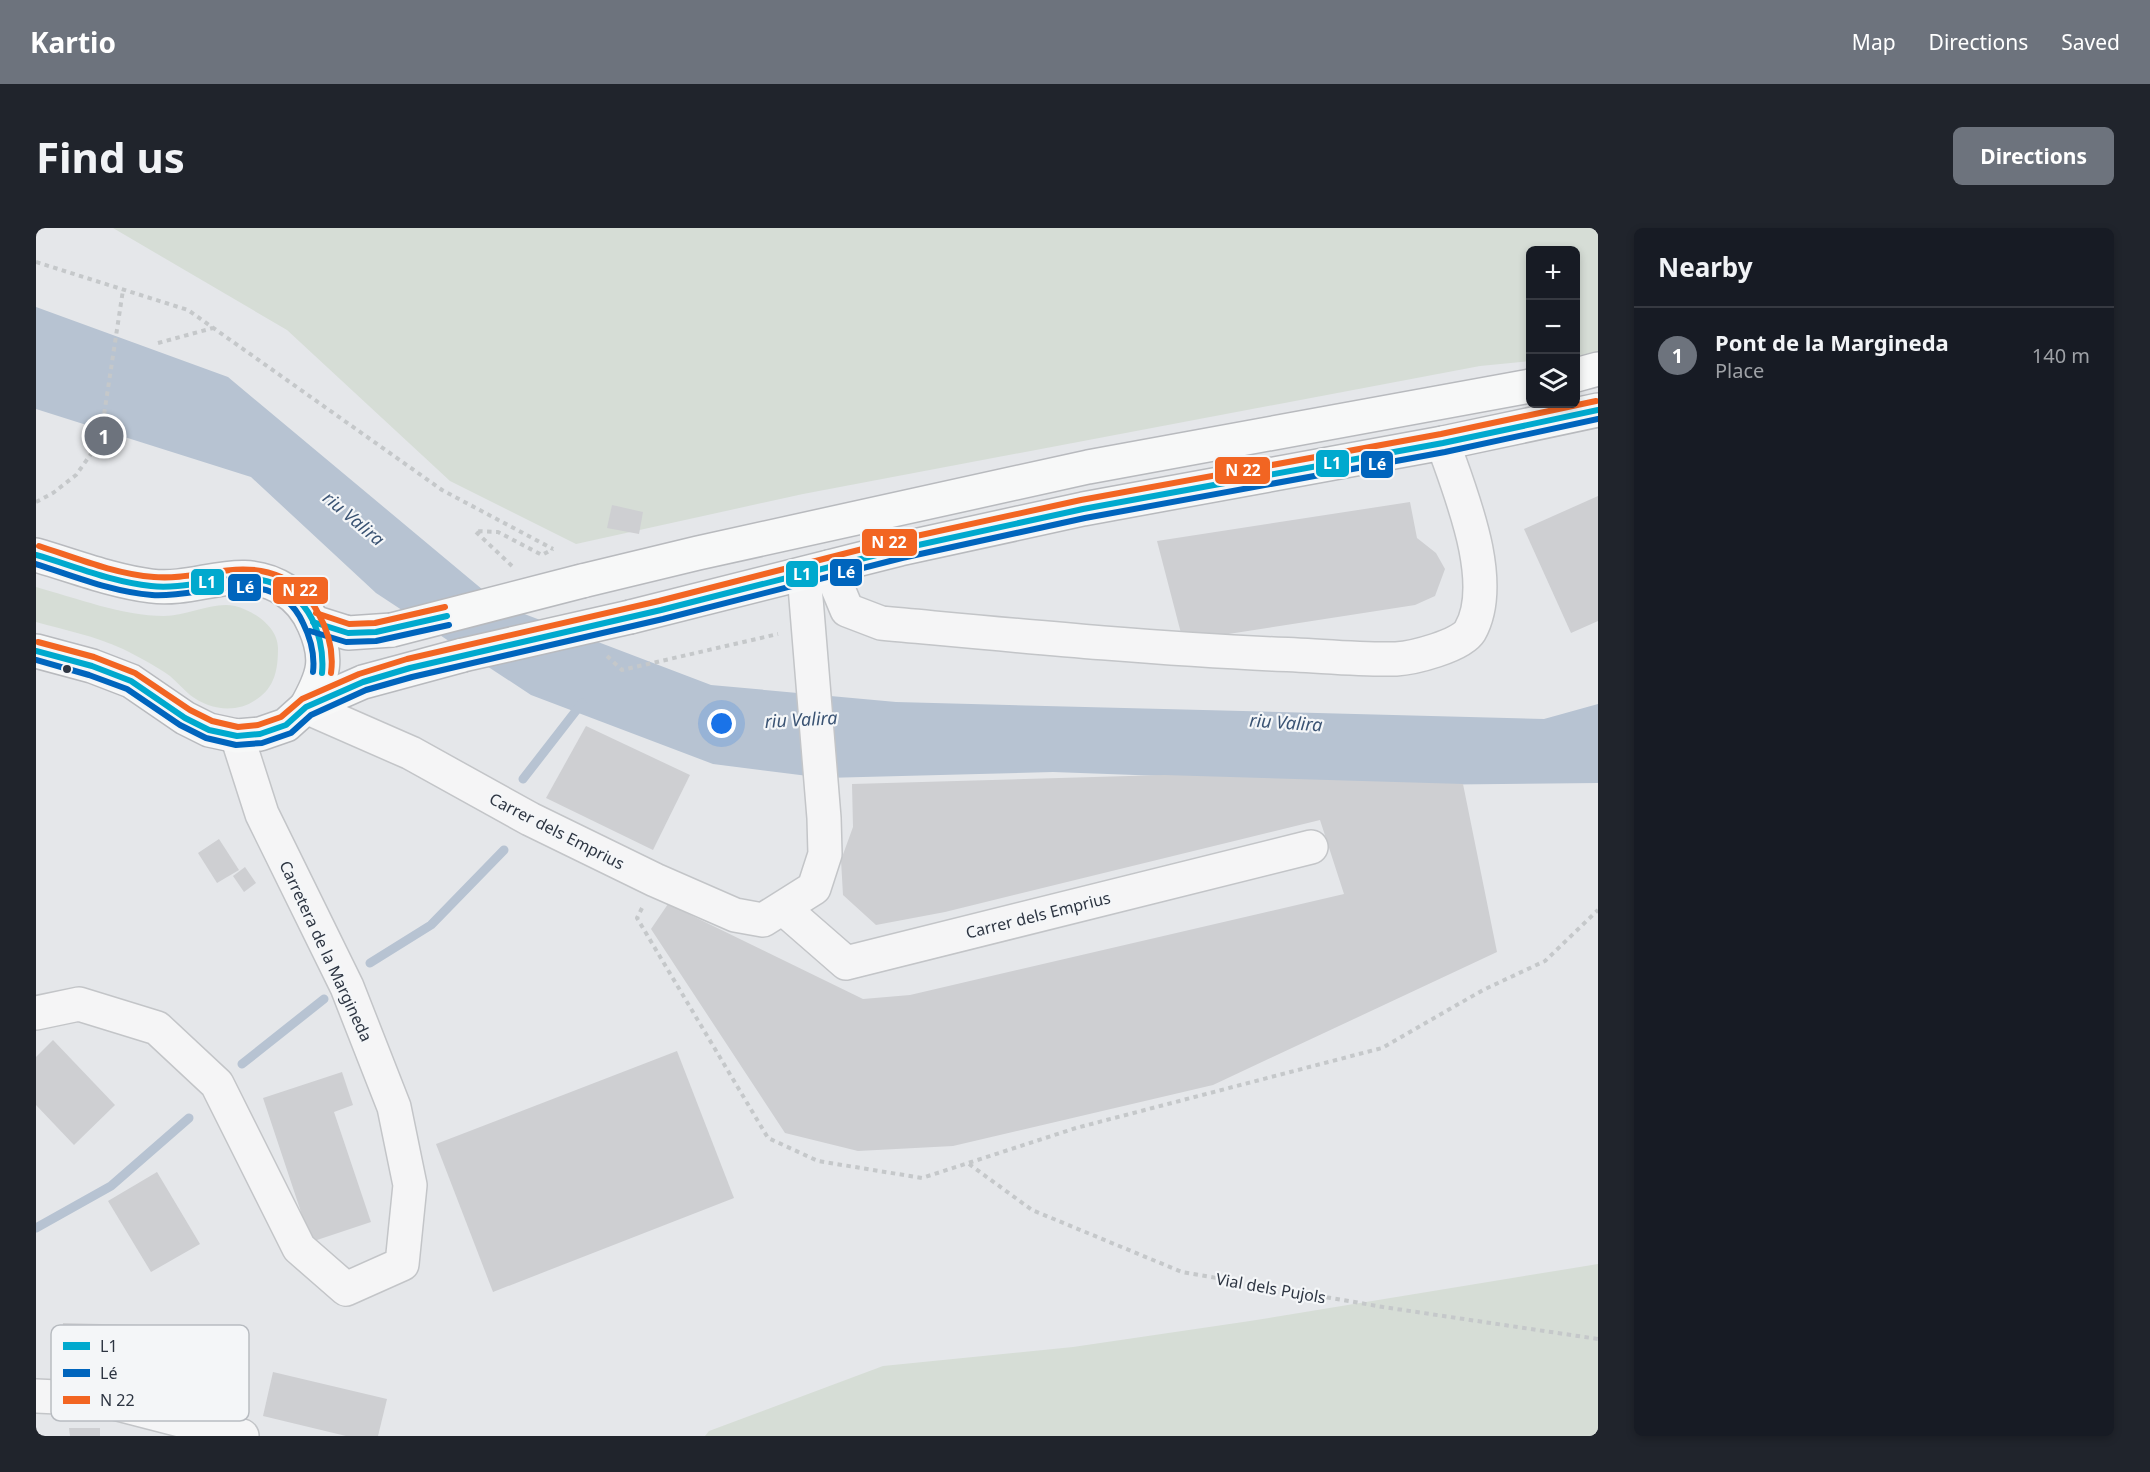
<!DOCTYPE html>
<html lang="en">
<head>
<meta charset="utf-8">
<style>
  :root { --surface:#171b24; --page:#20242c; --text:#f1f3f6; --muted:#9ea1a6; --line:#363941; --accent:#6d737d }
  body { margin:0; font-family:"Noto Sans",sans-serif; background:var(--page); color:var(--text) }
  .controls { position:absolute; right:18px; top:18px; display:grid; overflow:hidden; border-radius:9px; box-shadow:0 3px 9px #0003 }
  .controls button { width:54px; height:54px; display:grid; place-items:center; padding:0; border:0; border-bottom:2px solid var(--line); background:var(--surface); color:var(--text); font:30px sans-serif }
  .you { position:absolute; left:686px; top:496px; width:21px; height:21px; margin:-15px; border:4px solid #fff; border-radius:50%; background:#1a73e8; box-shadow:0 0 0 9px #1a73e833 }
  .badge { display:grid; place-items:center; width:39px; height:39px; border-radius:50%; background:var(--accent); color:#fff; font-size:20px; font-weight:700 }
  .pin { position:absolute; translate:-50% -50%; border:3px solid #fff; box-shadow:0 2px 6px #0006 }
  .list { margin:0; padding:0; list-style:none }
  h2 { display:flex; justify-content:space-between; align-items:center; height:78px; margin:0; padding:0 24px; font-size:26px }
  h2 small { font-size:20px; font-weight:400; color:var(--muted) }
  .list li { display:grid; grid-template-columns:39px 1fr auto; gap:18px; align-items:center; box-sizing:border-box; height:96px; padding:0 24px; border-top:2px solid var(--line) }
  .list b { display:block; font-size:22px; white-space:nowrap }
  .list p { margin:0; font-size:20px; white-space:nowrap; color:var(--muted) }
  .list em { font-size:20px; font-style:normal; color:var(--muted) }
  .icon { flex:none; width:33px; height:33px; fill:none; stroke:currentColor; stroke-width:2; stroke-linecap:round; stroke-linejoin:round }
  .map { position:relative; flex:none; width:1562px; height:1208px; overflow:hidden; border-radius:9px }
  header { display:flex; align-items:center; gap:36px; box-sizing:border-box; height:84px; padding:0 30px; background:var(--accent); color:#fff }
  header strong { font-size:28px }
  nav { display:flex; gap:33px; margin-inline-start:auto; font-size:21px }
  .intro { display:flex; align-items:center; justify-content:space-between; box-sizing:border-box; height:144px; padding:0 36px }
  h1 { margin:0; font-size:42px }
  .button { padding:15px 27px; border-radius:9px; background:var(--accent); color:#fff; font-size:21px; font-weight:700 }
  main { display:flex; gap:36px; padding:0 36px }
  aside { flex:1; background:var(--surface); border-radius:9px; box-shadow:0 3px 9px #0003 }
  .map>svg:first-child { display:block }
  .green { fill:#d6ddd6 }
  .water { fill:#b7c3d2 }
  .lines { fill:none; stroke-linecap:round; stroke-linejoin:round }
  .stream { stroke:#b7c3d2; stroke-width:9 }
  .building { fill:#cecfd2 }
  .minor-casing { stroke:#c3c5c8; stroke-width:36 }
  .highway-casing { stroke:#b8babe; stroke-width:36 }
  .path { stroke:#c5c8ca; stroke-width:4; stroke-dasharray:4.5 4.5; stroke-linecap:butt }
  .minor { stroke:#f5f5f6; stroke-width:33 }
  .highway { stroke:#f7f8f8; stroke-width:33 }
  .highway-bridge-casing { stroke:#b8babe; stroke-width:36; stroke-linecap:butt }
  .highway-bridge { stroke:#f7f8f8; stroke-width:33 }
  .bus-1-casing { stroke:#f4f6f8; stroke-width:10 }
  .bus-2-casing { stroke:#f4f6f8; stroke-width:10 }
  .bus-3-casing { stroke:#f4f6f8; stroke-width:10 }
  .bus-1 { stroke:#00a9ce; stroke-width:6 }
  .bus-2 { stroke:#0065bd; stroke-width:6 }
  .bus-3 { stroke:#f26522; stroke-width:6 }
  .bus-dot { fill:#2d3542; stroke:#f4f6f8; stroke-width:2 }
  .labels { text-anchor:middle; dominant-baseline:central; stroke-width:4.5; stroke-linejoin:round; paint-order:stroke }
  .street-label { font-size:16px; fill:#2d3542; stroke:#f4f6f8 }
  .water-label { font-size:18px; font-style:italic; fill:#3a5373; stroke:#f4f6f8 }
  .key { fill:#f4f6f8; stroke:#b8bcc1; stroke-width:1.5 }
  .key-label { font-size:16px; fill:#2d3542 }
  .line-badge { stroke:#f4f6f8; stroke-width:2 }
  .badge-label { font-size:16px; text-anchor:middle; font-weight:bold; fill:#fff }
</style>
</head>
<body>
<header>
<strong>Kartio</strong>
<nav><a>Map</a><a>Directions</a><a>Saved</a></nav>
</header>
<div class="intro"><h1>Find us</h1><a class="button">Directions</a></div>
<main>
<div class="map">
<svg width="1562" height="1208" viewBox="0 0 1562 1208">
  <rect width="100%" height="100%" fill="#e5e7ea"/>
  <g class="green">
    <path d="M77,0H1562V127L1540,129V22H1494V133L1444,138L767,266L540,316L414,253L251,102Z"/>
    <path d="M0,359C40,370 87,388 128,388C151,388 178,373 199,378C218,383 242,399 242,420C242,441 239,459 221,471C200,486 174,482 154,467C147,461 141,454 134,448C120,438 103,429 87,421C59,408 29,402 0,394Z"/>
    <path d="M1562,1036V1208H669L673,1203L847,1138L1037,1119L1214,1093Z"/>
  </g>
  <path class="water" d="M0,79L192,149L465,377L675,457L860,474L1508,491L1562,476V555L1369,557L1017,544L788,550L677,536L495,467L340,365L215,249L0,181Z"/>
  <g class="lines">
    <g class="stream">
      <path d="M487,551L546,475"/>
      <path d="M334,735L395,697L468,622"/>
      <path d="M206,836L288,771"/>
      <path d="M0,1000L75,958L153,890"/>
    </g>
  </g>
  <g class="building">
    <path d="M1562,268V393L1535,405L1488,301Z"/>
    <path d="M1374,274L1381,310L1400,325L1409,341L1399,368L1379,377L1147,413L1121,313Z"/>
    <path d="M576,277L607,284L603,306L571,300Z"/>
    <path d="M550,498L654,547L617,622L510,570Z"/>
    <path d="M1128,547L1427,556L1461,724L1177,857L917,918L822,923L749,905L615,701L632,676L827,771L874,767L1308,666L1284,592L909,684L840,697L807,667L805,632L817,599L816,556Z"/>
    <path d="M183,611L203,642L181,655L162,625Z"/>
    <path d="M209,639L220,655L208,664L197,648Z"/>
    <path d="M17,812L79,877L38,917L0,877V829Z"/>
    <path d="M641,823L698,970L457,1064L400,916Z"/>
    <path d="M306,844L317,877L298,884L335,994L275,1014L227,870Z"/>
    <path d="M121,944L164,1016L115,1044L72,973Z"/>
    <path d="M27,1095L104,1097L102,1149L25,1147Z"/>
    <path d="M237,1144L351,1171L342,1208H310L227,1188Z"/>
    <path d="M33,1200H64V1208H34Z"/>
  </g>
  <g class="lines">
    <g class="minor-casing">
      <g id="minor">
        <path d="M793,339L811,382L845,395C976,407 1106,420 1237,426C1278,427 1319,432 1360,431C1377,430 1425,418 1434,403C1462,354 1424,264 1407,215"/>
        <path d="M270,479L375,525L494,591L619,652L699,687L727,692L778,660L789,626L788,590L768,346"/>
        <path d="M748,681L810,735L1275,619"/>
        <path d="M0,785L43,776L121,800L181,856L263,1020L310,1061L366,1036L374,957L358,879L311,759L226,586L201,508"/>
        <path d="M0,1168L63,1171L206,1208"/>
      </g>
    </g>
    <g class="highway-casing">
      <g id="highway">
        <path d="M1540,147L1562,141"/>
        <path d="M0,327C38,338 76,353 115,358C163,364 204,333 249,362C262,370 272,383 278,397C293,431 288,447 270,479"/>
        <path d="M546,353L662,325L1052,239L1494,158"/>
        <path d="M594,389L864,321L1047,281L1407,215L1562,182"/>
        <path d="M277,394L312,405L356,402"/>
        <path d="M0,423L56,438L95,453L149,490L173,502L201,508L224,506L250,497L270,479L327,454L427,427"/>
      </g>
    </g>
    <g class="path">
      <path d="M0,34L152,82L406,262L517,321"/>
      <path d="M122,115L177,100"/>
      <path d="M0,274L17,265L40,247L55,226L66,200L87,62"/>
      <path d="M476,338L439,303L462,304L506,327L517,321"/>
      <path d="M571,428L586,442L742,406"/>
      <path d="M606,680L601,690L732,910L782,933L886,950L1040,900L1346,820L1447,762L1509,733L1562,682"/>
      <path d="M933,936L996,982L1146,1044L1347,1079L1562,1111"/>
    </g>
    <use href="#minor" class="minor"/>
    <use href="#highway" class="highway"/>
    <g class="highway-bridge-casing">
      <g id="highway-bridge">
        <path d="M356,402L546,353"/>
        <path d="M427,427L594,389"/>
      </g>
    </g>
    <use href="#highway-bridge" class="highway-bridge"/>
    <g class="bus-1-casing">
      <g id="bus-1">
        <path d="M0,327C38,338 75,354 115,358C170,364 232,324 272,384C283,401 288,425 286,445"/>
        <path d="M277,394L312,405L340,404L411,388"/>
        <path d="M0,423L56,438L95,453L149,490L173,502L201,508L224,506L250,497L270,479L327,454L374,440L625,382L864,321L1047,281L1407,215L1562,182"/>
      </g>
    </g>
    <g class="bus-2-casing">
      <g id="bus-2">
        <path d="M0,336C38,348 76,364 116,367C165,371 239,333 267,395C275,411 279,427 277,444"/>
        <path d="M274,403L310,414L340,413L413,397"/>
        <path d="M0,432L53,447L91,461L144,497L170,510L200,517L226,515L255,505L275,487L330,462L376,449L627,391L866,330L1049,290L1409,224L1562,191"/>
      </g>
    </g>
    <g class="bus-3-casing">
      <g id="bus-3">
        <path d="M3,318C40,330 79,346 118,349C161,353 203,330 245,349C260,357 273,368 281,383C292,402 298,423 295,445"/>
        <path d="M280,385L313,396L339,395L409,379"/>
        <path d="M2,414L58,429L99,445L154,482L176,493L202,499L222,497L245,489L266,471L323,446L371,431L623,373L862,312L1045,272L1405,206L1560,173"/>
      </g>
    </g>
    <use href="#bus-1" class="bus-1"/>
    <use href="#bus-2" class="bus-2"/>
    <use href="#bus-3" class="bus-3"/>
  </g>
  <circle class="bus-dot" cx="31" cy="441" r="5"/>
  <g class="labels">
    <g class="street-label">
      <text transform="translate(521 603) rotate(27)">Carrer dels Emprius</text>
      <text transform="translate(1002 687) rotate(-14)">Carrer dels Emprius</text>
      <text transform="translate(290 723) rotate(65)">Carretera de la Margineda</text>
      <text transform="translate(1235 1060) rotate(10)">Vial dels Pujols</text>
    </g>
    <g class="water-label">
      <text transform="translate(318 290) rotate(40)">riu Valira</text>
      <text transform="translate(765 491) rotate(-3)">riu Valira</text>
      <text transform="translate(1250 494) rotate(4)">riu Valira</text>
    </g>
  </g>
  <rect x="15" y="1097" width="198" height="96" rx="9" class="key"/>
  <rect x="27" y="1114" width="27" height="8" fill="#00a9ce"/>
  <rect x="27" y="1141" width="27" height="8" fill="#0065bd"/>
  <rect x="27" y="1168" width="27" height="8" fill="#f26522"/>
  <g class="key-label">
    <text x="64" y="1124">L1</text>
    <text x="64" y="1151">Lé</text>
    <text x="64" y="1178">N 22</text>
  </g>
  <g class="line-badge">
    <rect x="1279" y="221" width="35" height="29" rx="6" fill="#00a9ce"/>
    <rect x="1324" y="222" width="34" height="29" rx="6" fill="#0065bd"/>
    <rect x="1178" y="228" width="57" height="29" rx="6" fill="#f26522"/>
    <rect x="825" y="300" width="57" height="29" rx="6" fill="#f26522"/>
    <rect x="793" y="330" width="34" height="29" rx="6" fill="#0065bd"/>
    <rect x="749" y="332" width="34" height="28" rx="6" fill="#00a9ce"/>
    <rect x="154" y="340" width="35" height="28" rx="6" fill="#00a9ce"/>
    <rect x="191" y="345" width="35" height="29" rx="6" fill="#0065bd"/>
    <rect x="236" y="348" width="57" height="29" rx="6" fill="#f26522"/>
  </g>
  <g class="badge-label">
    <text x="1296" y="241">L1</text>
    <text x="1341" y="242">Lé</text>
    <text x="1207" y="248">N 22</text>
    <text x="853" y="320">N 22</text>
    <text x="810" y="350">Lé</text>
    <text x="766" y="352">L1</text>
    <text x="171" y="360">L1</text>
    <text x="209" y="365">Lé</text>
    <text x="264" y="368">N 22</text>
  </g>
</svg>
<div class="controls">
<button>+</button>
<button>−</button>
<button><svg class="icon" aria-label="layers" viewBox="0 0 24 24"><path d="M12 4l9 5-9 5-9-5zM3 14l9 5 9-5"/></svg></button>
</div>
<div class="you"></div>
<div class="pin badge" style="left:68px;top:208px">1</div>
</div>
<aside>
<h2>Nearby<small></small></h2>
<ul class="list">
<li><span class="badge">1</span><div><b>Pont de la Margineda</b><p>Place</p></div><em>140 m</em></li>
</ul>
</aside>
</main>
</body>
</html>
